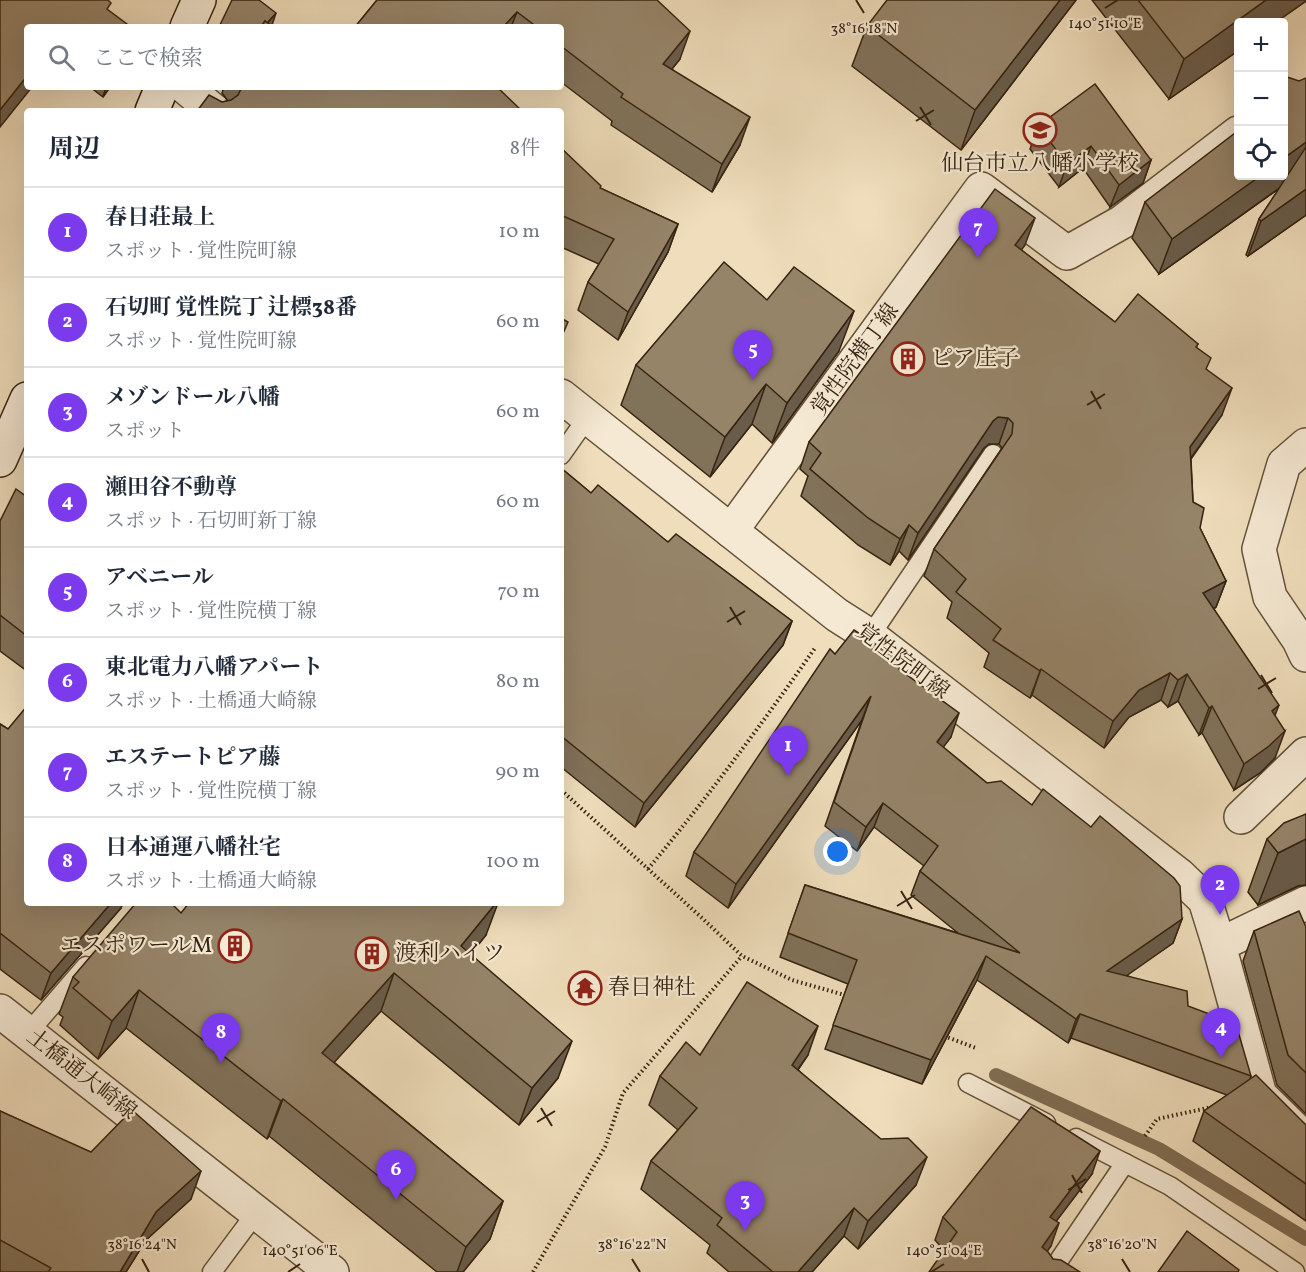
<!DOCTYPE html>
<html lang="ja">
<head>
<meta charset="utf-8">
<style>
  :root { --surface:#fff; --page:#f6f6f7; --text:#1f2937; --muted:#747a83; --line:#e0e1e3; --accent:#7c3aed }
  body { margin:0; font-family:Vollkorn,"Noto Serif JP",serif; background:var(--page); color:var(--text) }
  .controls { position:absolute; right:18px; top:18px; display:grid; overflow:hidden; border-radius:6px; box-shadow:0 6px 24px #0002 }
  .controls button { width:54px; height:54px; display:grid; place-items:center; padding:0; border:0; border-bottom:2px solid var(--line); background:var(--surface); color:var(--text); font:30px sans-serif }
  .you { position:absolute; left:838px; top:852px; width:21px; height:21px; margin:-15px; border:4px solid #fff; border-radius:50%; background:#1a73e8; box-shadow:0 0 0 9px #1a73e833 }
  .badge { display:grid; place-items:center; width:39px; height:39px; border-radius:50%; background:var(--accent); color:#fff; font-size:20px; font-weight:700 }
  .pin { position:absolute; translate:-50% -50px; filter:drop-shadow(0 2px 3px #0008) }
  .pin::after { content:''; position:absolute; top:32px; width:21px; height:18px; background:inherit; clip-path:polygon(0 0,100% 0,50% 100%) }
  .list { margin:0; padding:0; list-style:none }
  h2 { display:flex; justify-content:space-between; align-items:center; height:78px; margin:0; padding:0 24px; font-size:26px }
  h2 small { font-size:20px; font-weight:400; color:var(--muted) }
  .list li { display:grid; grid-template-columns:39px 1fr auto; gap:18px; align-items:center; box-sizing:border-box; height:90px; padding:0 24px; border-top:2px solid var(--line) }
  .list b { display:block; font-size:22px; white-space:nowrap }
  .list p { margin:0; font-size:20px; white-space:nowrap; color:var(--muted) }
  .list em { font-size:20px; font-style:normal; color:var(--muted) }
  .icon { flex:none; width:33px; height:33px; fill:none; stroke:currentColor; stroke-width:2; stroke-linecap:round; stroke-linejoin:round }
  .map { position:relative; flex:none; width:1306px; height:1272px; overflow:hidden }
  .search { position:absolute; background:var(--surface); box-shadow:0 6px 24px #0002; left:24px; top:24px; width:540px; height:66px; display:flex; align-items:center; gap:15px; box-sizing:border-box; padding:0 21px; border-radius:6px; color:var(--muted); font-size:22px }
  .panel { position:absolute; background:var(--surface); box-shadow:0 6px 24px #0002; left:24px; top:108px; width:540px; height:798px; border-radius:6px }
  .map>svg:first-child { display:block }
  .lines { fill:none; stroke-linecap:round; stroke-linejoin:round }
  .stream { stroke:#7f6d54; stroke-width:14 }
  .lane-casing { stroke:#64523b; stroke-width:21 }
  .street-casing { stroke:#64523b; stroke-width:36 }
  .secondary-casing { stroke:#362310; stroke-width:36 }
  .path { stroke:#362310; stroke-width:4; stroke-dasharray:1.5 3; stroke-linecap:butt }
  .lane { stroke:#f5e9d3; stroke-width:18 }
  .street { stroke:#f5e9d3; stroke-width:33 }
  .secondary { stroke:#f5e9d3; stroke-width:33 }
  .wall { fill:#81725a; stroke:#362310; stroke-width:1.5 }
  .shaded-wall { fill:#695c4a; stroke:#362310; stroke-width:1.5 }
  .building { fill:#968469; stroke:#362310; stroke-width:1.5 }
  .ticks { fill:none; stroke:#362310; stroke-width:2 }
  .labels { text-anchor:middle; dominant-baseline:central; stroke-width:4.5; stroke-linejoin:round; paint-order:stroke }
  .poi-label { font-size:22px; fill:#362310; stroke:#f5e9d3; text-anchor:start }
  .street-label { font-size:22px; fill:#362310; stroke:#f5e9d3 }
  .ticks-label { font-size:15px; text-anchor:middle; fill:#362310; stroke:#f5e9d3; stroke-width:4.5; stroke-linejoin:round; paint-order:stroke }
</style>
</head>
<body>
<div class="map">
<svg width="1306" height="1272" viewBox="0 0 1306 1272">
  <rect width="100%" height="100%" fill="#efddbb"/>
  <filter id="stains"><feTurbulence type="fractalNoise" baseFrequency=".00333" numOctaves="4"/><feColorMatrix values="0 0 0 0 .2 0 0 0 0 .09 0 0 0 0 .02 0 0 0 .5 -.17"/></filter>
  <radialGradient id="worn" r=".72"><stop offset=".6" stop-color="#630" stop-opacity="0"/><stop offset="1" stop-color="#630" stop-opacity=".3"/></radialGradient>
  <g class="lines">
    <path class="stream" d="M996,1075L1159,1149L1306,1239"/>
    <g class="lane-casing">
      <g id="lane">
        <path d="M561,455L587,418"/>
        <path d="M870,636L993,454"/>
        <path d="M28,1033L86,966"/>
        <path d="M968,1083L1046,1123"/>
        <path d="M1076,1138L1170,1186L1295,1272"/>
        <path d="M212,1272L256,1213"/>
        <path d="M1051,1272L1125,1163"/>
      </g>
    </g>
    <g class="street-casing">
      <g id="street">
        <path d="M185,87L214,111"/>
        <path d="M561,396L837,615L870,636L1179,875L1205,900L1219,945L1260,1095L1306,1140"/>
        <path d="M1306,445L1284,464L1259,549L1270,597L1299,640L1306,655"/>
        <path d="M731,531L981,189L1067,253L1122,222L1238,133"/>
        <path d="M1241,817L1306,754"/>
        <path d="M1219,945L1306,903"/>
        <path d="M0,1011L332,1272"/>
      </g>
    </g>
    <g class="secondary-casing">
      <g id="secondary">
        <path d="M187,27L199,0"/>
        <path d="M152,111L162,87"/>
        <path d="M0,460L27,399"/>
      </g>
    </g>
    <g class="path">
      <path d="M561,790L701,917L742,956L792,980L848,996"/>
      <path d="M648,869C707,798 762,724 815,648"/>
      <path d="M944,1036L976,1048"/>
      <path d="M1145,1136L1157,1119L1212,1107"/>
      <path d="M533,1272L605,1147L623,1093L742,956"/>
    </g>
    <use href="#lane" class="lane"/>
    <use href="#street" class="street"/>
    <use href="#secondary" class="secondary"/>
  </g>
  <g class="wall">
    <path d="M377,0H657L680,59L672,69L740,145L712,192L611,125L612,121L561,82V27H355Z"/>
    <path d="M1076,0L961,150L852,66L867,26Z"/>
    <path d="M1092,0H1306V1L1276,22H1239V50L1169,99Z"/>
    <path d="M90,87H110L103,97Z"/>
    <path d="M224,87H497L222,102L228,101L222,93Z"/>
    <path d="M1038,126L1151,160L1143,183L1110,207L1083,168L1059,187L1030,149Z"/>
    <path d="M561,148L600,188L678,224L668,252L618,340L578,310L588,282L599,264L561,247Z"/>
    <path d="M1284,176L1306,215L1248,256L1246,255L1259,219L1280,188L1159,274L1132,238L1145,202Z"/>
    <path d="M1025,245L1021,250L1115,322L1198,344L1196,348L1207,370L1222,415L1191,459L1193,502L1200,528L1226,581L1216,607L1214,609L1275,715V758L1260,773L1234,790L1202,733L1199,735L1178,701L1168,707L1161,700L1129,717L1104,748L1032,695L1030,698L984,667L989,653L947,618L952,602L924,576L934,549L1002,448L999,444H989L984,448L908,560L899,551L890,565L858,545L801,496L808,476L800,469L809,442Z"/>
    <path d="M767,300L839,351L772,443L752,424L710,477L621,405L636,365Z"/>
    <path d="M561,468L591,493L792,621L783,645L635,827L561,767Z"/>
    <path d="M27,497V671L0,651V521Z"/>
    <path d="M835,654L904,663L901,670L951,737L943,747L987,783L1182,919L1173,943L1126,975L1188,1006L1251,1076L1250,1079L1306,1125V1221L1193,1141L1204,1111L1227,1095L1071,1038L1068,1043L977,980L922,1084L825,1049L848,984L780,957L805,885L958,933L911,895L920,871L924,866L874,827L857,851L825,826L862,720L728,908L686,876L694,852Z"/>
    <path d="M0,724L8,729L121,908L41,1000L0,969Z"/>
    <path d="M1306,814V885L1298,886L1258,905L1248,892L1267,839Z"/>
    <path d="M181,913L486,935L471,954L558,1078L519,1125L381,1011L334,1062L503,1201L490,1239L463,1272H437L269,1136L267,1139L126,1028L98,1059L60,1025L63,1017L59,1014L73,977Z"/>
    <path d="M1306,927V1114L1277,1085L1243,961L1254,931Z"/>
    <path d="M700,1055H808L798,1070L916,1185L858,1249L844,1236L812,1272H729L707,1253L710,1245L641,1189L651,1161L678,1130L649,1105L660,1076Z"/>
    <path d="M0,1111L191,1199L146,1240L126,1272H0Z"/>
    <path d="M1092,1174L1056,1221L1051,1246L1047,1251L1053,1259L944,1250L935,1240L943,1217Z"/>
  </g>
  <g class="shaded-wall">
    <path d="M1060,0H1076L961,150L975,110Z"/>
    <path d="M1266,0H1306V1L1276,22H1239V50L1169,99L1184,59Z"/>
    <path d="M517,12L511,27H503Z"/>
    <path d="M276,13L272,25L270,27H264Z"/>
    <path d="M690,31L680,59L653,92L663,64Z"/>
    <path d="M27,76V87H32L0,127V110Z"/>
    <path d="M106,87H110L103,97Z"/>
    <path d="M750,117L740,145L712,192L722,164Z"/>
    <path d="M1306,142V154L1299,174L1159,274L1172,239L1260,176H1284V158Z"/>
    <path d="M1091,146L1083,168L1059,187L1067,164Z"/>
    <path d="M1151,160L1143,183L1110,207L1119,185Z"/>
    <path d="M1306,189V215L1248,256L1261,221Z"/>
    <path d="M1035,218L1025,245L1005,272L1015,245Z"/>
    <path d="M678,224L668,252L618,340L628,312Z"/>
    <path d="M854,311L839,351L772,443L787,403Z"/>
    <path d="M766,384L752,424L710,477L725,437Z"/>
    <path d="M1232,388L1222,415L1180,473L1190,447Z"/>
    <path d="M998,417L1008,418L999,444H989L984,448L908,560L918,533L993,421Z"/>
    <path d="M909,525L899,551L890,565L900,539Z"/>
    <path d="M1226,581L1216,607L1193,619L1203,593Z"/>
    <path d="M792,621L783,645L635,827L644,803Z"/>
    <path d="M1041,669L1032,695L1030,698L1040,671Z"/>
    <path d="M1170,673L1161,700L1129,717L1104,748L1113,721L1139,690Z"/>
    <path d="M1187,674L1178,701L1168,707L1178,680Z"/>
    <path d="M871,696L862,720L728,908L736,884Z"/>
    <path d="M1279,705L1269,731L1272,711Z"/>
    <path d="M1212,706L1202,733L1199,735L1209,708Z"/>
    <path d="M959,713L951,737L929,766L937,742Z"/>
    <path d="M1285,731L1275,758L1260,773L1234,790L1244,764Z"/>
    <path d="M883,803L874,827L857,851L866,827Z"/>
    <path d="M1306,839V885L1298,886L1258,905L1278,853Z"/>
    <path d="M111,903H123L121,908L41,1000L51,973Z"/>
    <path d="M496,903H498L486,935L447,983L461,946Z"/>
    <path d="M1182,919L1173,943L1099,995L1107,971Z"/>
    <path d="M986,956L977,980L922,1084L931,1060Z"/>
    <path d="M394,973L381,1011L309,1090L322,1053Z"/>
    <path d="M139,990L126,1028L98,1059L112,1021Z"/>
    <path d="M1080,1014L1071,1038L1068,1043L1076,1019Z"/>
    <path d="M818,1026L808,1055L781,1093L792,1065Z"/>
    <path d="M572,1041L558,1078L519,1125L532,1088Z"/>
    <path d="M283,1099L269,1136L267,1139L281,1101Z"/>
    <path d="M1100,1151L1092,1174L1042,1240L1050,1217Z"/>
    <path d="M927,1157L916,1185L858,1249L868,1221Z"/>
    <path d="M201,1171L191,1199L146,1240L126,1272H120L156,1212Z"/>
    <path d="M503,1201L490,1239L463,1272H457L466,1247Z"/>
    <path d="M854,1208L844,1236L812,1272H798Z"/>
    <path d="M1059,1223L1051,1246L1034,1270L1042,1247Z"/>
  </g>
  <g class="building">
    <path d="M0,0H108L111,3L107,9L131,27H27V76L0,110Z"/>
    <path d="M232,0H259L276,13L267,23L265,21L261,27H219Z"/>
    <path d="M377,0H657L690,31L663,64L750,117L722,164L621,97L623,94L561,46V27H537L517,12L503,27H355Z"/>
    <path d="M887,0H1060L975,110L867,26Z"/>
    <path d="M1138,0H1266L1184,59Z"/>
    <path d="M265,21L273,27H261Z"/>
    <path d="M1287,77L1299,81L1306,78V142L1284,158V80Z"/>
    <path d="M1095,84L1151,160L1119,185L1091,146L1067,164L1038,126Z"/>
    <path d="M242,87H497L522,111H197L209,95L222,102L231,100L238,95Z"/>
    <path d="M1239,130V176H1260L1172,239L1145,202Z"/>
    <path d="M1306,147V189L1261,221L1259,219Z"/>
    <path d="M561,148L601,186L600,188L678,224L628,312L588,282L614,239L561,215Z"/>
    <path d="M995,189L1035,218L1015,245L1115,322L1138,294L1198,344L1196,347L1211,358L1206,369L1232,388L1190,447L1193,502L1204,508L1200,528L1226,581L1203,593L1279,705L1272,711L1285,731L1269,746L1244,764L1212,706L1209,708L1187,674L1178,680L1170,673L1139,690L1113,721L1041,669L1040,671L993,640L1001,629L956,592L966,579L934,549L1012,434L1013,423L1008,418L998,417L993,421L918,533L909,525L900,539L868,518L810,469L821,453L809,442Z"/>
    <path d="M724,262L767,300L794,267L854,311L787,403L766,384L725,437L636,365Z"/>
    <path d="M561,318L568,322L561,338Z"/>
    <path d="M561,468L591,493L598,485L668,542L676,534L792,621L644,803L561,736Z"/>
    <path d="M16,489L27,497V636L0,615V521Z"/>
    <path d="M854,630L904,663L899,669L959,713L937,742L987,783L1001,781L1032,805L1043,789L1091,827L1100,816L1174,878L1180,886L1182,919L1107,971L1187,991L1188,1006L1236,1024L1251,1076L1080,1014L1076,1019L986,956L931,1060L833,1025L857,960L788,933L805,885L1020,953L920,871L938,846L883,803L866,827L834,802L871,696L736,884L694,852L830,649L835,654Z"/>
    <path d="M27,706V903H111L51,973L0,933V724L8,729Z"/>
    <path d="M1306,814V839L1278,853L1267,839L1284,823Z"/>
    <path d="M136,903H171L181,913L189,903H496L461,946L572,1041L532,1088L394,973L322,1053L503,1201L466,1247L283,1099L281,1101L139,990L112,1021L73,988L79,982L73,977Z"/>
    <path d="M1299,911L1306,927V1073L1288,1055L1254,931Z"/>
    <path d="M747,982L818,1026L792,1065L881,1139L908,1138L927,1157L868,1221L854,1208L798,1272H773L717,1225L722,1218L651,1161L697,1108L660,1076L686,1042L700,1055Z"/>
    <path d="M1256,1075L1306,1125V1184L1204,1111Z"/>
    <path d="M1031,1107L1100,1151L1050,1217L1059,1223L1042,1247L1048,1252L1053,1259L1061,1260L1080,1272H929L957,1232L943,1217Z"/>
    <path d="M132,1110L201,1171L156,1212L120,1272H48L51,1268L0,1240V1111L91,1152Z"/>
    <path d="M1187,1231L1239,1270L1238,1272H1158Z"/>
  </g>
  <path class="ticks" d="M856,0L864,13M1105,8L1118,0M920,107L931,125M916,121L934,110M1091,391L1101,409M1087,405L1105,394M730,607L741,625M727,622L745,611M1261,675L1272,693M1258,689L1276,678M901,891L912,909M897,906L915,895M541,1108L552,1126M537,1122L555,1111M1072,1175L1082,1193M1068,1190L1086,1179M142,1259L149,1272M632,1259L640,1272M1122,1259L1130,1272M288,1272L300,1264M931,1272L944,1264"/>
  <defs>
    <g id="school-ring" transform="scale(1.725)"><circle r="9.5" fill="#f5e9d3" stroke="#8f2418" stroke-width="1.5"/><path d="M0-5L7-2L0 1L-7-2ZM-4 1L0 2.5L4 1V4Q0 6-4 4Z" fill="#8f2418"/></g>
    <g id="building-ring" transform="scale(1.725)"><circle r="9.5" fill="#f5e9d3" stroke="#8f2418" stroke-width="1.5"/><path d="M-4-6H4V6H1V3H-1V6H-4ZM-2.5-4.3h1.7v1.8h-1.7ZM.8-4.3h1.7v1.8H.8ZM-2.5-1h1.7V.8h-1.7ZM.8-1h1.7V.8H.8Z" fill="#8f2418"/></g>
    <g id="temple-ring" transform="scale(1.725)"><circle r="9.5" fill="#f5e9d3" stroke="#8f2418" stroke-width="1.5"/><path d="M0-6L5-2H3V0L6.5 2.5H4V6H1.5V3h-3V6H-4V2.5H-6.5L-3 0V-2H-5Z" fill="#8f2418"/></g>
  </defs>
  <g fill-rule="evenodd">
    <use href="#school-ring" x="1040" y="130"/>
    <use href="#building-ring" x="908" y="359"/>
    <use href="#building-ring" x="235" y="946"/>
    <use href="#building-ring" x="372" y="954"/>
    <use href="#temple-ring" x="585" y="988"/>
  </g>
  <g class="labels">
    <g class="poi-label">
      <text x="1040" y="164" text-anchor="middle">仙台市立八幡小学校</text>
      <text x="931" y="359">ピア庄子</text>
      <text x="212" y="946" text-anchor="end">エスポワールM</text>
      <text x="395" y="954">渡利ハイツ</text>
      <text x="608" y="988">春日神社</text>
    </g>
    <g class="street-label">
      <text transform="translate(856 360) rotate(-54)">覚性院横丁線</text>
      <text transform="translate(902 662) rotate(37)">覚性院町線</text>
      <text transform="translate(81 1075) rotate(38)">土橋通大崎線</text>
    </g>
  </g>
  <g class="ticks-label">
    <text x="1105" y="28">140°51'10"E</text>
    <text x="864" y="33">38°16'18"N</text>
    <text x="142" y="1249">38°16'24"N</text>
    <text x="632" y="1249">38°16'22"N</text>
    <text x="1122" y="1249">38°16'20"N</text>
    <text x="300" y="1255">140°51'06"E</text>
    <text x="944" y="1255">140°51'04"E</text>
  </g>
  <rect width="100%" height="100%" filter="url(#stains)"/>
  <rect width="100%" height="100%" fill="url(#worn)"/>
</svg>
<div class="controls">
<button>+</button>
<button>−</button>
<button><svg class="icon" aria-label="locate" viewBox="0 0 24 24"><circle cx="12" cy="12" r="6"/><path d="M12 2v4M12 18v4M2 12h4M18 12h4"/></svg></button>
</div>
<div class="you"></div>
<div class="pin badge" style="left:788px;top:776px">1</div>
<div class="pin badge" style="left:1220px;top:915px">2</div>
<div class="pin badge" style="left:745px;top:1231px">3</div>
<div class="pin badge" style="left:1221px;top:1058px">4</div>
<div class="pin badge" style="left:753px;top:380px">5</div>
<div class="pin badge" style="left:396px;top:1200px">6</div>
<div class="pin badge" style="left:978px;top:258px">7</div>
<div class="pin badge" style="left:221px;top:1063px">8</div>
<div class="search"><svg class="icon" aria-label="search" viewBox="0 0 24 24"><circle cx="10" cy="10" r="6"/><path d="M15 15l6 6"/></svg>ここで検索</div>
<section class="panel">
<h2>周辺<small>8件</small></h2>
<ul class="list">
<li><span class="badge">1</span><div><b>春日荘最上</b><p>スポット · 覚性院町線</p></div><em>10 m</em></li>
<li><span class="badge">2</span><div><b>石切町 覚性院丁 辻標38番</b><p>スポット · 覚性院町線</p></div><em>60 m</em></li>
<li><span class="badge">3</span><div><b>メゾンドール八幡</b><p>スポット</p></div><em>60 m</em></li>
<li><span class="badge">4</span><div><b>瀬田谷不動尊</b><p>スポット · 石切町新丁線</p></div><em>60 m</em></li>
<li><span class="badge">5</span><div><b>アベニール</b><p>スポット · 覚性院横丁線</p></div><em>70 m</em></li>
<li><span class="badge">6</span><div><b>東北電力八幡アパート</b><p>スポット · 土橋通大崎線</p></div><em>80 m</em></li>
<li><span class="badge">7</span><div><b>エステートピア藤</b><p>スポット · 覚性院横丁線</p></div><em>90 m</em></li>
<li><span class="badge">8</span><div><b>日本通運八幡社宅</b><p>スポット · 土橋通大崎線</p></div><em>100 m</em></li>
</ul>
</section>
</div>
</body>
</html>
